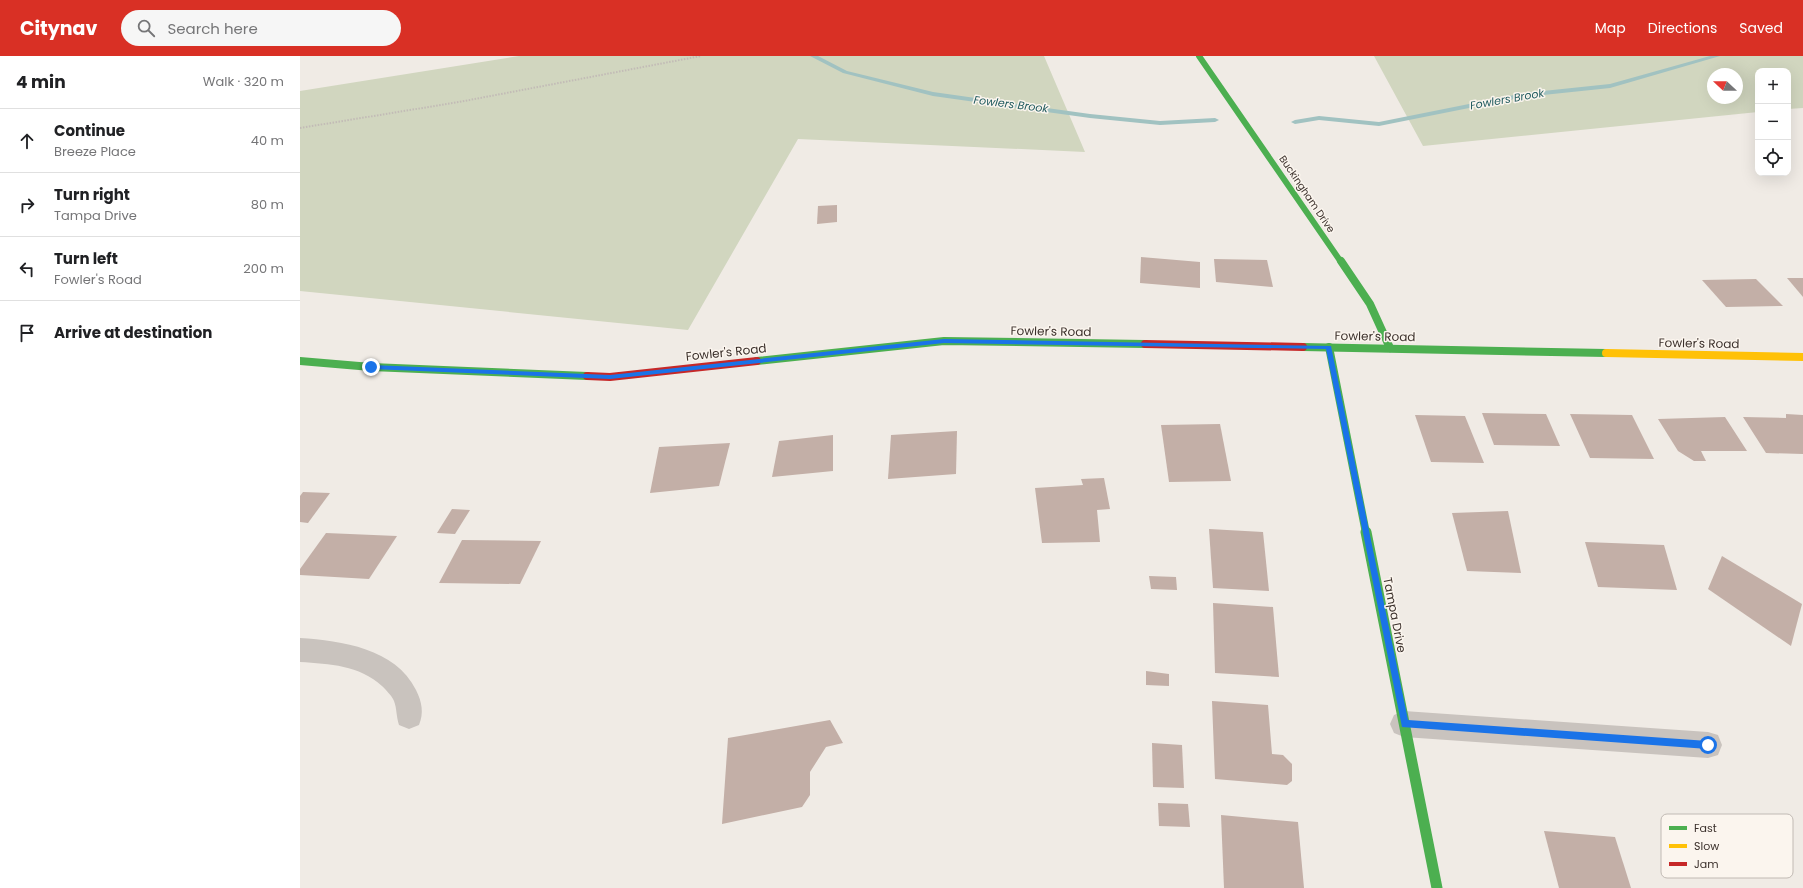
<!DOCTYPE html>
<html lang="en">
<head>
<meta charset="utf-8">
<style>
  :root { --surface:#fff; --page:#f6f6f6; --text:#202124; --muted:#757577; --line:#e0e0e0; --accent:#d93025 }
  body { margin:0; font-family:Poppins,sans-serif; background:var(--page); color:var(--text) }
  .controls { position:absolute; right:12px; top:12px; display:grid; overflow:hidden; border-radius:8px; box-shadow:0 4px 16px #0002 }
  .controls button { width:36px; height:36px; display:grid; place-items:center; padding:0; border:0; border-bottom:1px solid var(--line); background:var(--surface); color:var(--text); font:20px sans-serif }
  .compass { position:absolute; left:1407px; top:12px; width:36px; height:36px; border-radius:50%; background:var(--surface); box-shadow:0 4px 16px #0002; rotate:292deg }
  .stop { position:absolute; width:12px; height:12px; margin:-9px; border:3px solid #1a73e8; border-radius:50%; background:#fff }
  .stop.end { background:#1a73e8; border-color:#fff; box-shadow:0 1px 4px #0008 }
  .list { margin:0; padding:0; list-style:none }
  h2 { display:flex; justify-content:space-between; align-items:center; height:52px; margin:0; padding:0 16px; font-size:17px }
  h2 small { font-size:13px; font-weight:400; color:var(--muted) }
  .list li { display:grid; grid-template-columns:26px 1fr auto; gap:12px; align-items:center; box-sizing:border-box; height:64px; padding:0 16px; border-top:1px solid var(--line) }
  .list b { display:block; font-size:15px; white-space:nowrap }
  .list p { margin:0; font-size:13px; white-space:nowrap; color:var(--muted) }
  .list em { font-size:13px; font-style:normal; color:var(--muted) }
  .icon { flex:none; width:22px; height:22px; fill:none; stroke:currentColor; stroke-width:2; stroke-linecap:round; stroke-linejoin:round }
  .map { position:relative; flex:none; width:1503px; height:832px; overflow:hidden }
  header { display:flex; align-items:center; gap:24px; box-sizing:border-box; height:56px; padding:0 20px; background:var(--accent); color:#fff }
  header strong { font-size:19px }
  nav { display:flex; gap:22px; margin-inline-start:auto; font-size:14px }
  .search { width:280px; height:36px; background:var(--page); display:flex; align-items:center; gap:10px; box-sizing:border-box; padding:0 14px; border-radius:22px; color:var(--muted); font-size:15px }
  main { display:flex }
  aside { flex:1; background:var(--surface) }
  .map>svg:first-child { display:block }
  .green { fill:#d1d6bf; fill-rule:evenodd }
  .lines { fill:none; stroke-linecap:round; stroke-linejoin:round }
  .stream { fill:#a1c2c1; fill-rule:evenodd }
  .building { fill:#c3afa7 }
  .path { stroke:#c2bbb6; stroke-width:2; stroke-dasharray:1.5 1.5; stroke-linecap:butt }
  .street { fill:#c9c3be; fill-rule:evenodd }
  .fast-far2 { stroke:#4caf50; stroke-width:6 }
  .fast-far1 { stroke:#4caf50; stroke-width:8 }
  .fast { stroke:#4caf50; stroke-width:11 }
  .slow { stroke:#ffc107; stroke-width:8 }
  .jam { stroke:#c62828; stroke-width:8 }
  .route { fill:#1a73e8 }
  .labels { text-anchor:middle; dominant-baseline:central; stroke-width:3; stroke-linejoin:round; paint-order:stroke }
  .far-street-label { font-size:10px; fill:#3b302b; stroke:#fbf5ee }
  .far-water-label { font-size:11px; font-style:italic; fill:#1f5a5e; stroke:#fbf5ee }
  .street-label { font-size:12px; fill:#3b302b; stroke:#fbf5ee }
  .key { fill:#fbf5ee; stroke:#c1bab4; stroke-width:1 }
  .key-label { font-size:11px; fill:#3b302b }
</style>
</head>
<body>
<header>
<strong>Citynav</strong>
<div class="search"><svg class="icon" aria-label="search" viewBox="0 0 24 24"><circle cx="10" cy="10" r="6"/><path d="M15 15l6 6"/></svg>Search here</div>
<nav><a>Map</a><a>Directions</a><a>Saved</a></nav>
</header>
<main>
<aside>
<h2>4 min<small>Walk · 320 m</small></h2>
<ul class="list">
<li><svg class="icon" aria-label="ahead" viewBox="0 0 24 24"><path d="M12 20V5M6 11l6-6 6 6"/></svg><div><b>Continue</b><p>Breeze Place</p></div><em>40 m</em></li>
<li><svg class="icon" aria-label="right" viewBox="0 0 24 24"><path d="M7 20v-9h11M14 6l5 5-5 5"/></svg><div><b>Turn right</b><p>Tampa Drive</p></div><em>80 m</em></li>
<li><svg class="icon" aria-label="left" viewBox="0 0 24 24"><path d="M17 20v-9H6M10 6l-5 5 5 5"/></svg><div><b>Turn left</b><p>Fowler's Road</p></div><em>200 m</em></li>
<li><svg class="icon" aria-label="arrive" viewBox="0 0 24 24"><path d="M6 21V4h12l-3 4 3 4H6"/></svg><div><b>Arrive at destination</b></div></li>
</ul>
</aside>
<div class="map">
<svg width="1503" height="832" viewBox="0 0 1503 832">
  <rect width="100%" height="100%" fill="#f0ebe5"/>
  <g class="green">
    <path d="M219,0H744L785,96L498,83L388,274L0,235V35Z"/>
    <path d="M1074,0H1503V52L1488,53V15H1458V56L1123,90ZM1413,18H1437V42H1413Z"/>
  </g>
  <g class="lines">
    <g class="stream">
      <path d="M510,0H518L547,15L633,36L790,58L860,65L915,62L919,64L915,66L860,69L790,62L633,40L543,17Z"/>
      <path d="M1410,0H1420L1310,32L1224,41L1079,70L1019,64L995,68L991,66L995,64L1019,60L1079,66L1224,37L1310,28Z"/>
    </g>
  </g>
  <g class="building">
    <path d="M537,149V166L517,168L518,150Z"/>
    <path d="M841,201L900,206V232L840,227Z"/>
    <path d="M914,203L967,204L973,231L916,226Z"/>
    <path d="M1487,222H1503V241Z"/>
    <path d="M1456,223L1483,250L1426,251L1402,224Z"/>
    <path d="M1182,357L1246,358L1260,390L1194,389Z"/>
    <path d="M1270,358L1332,359L1354,403L1290,402Z"/>
    <path d="M1486,358L1503,359V398L1466,397L1443,361L1486,362Z"/>
    <path d="M1115,359L1165,360L1184,407L1131,406Z"/>
    <path d="M1425,361L1447,395H1401L1406,405H1394L1378,395L1358,363Z"/>
    <path d="M920,368L931,425L869,426L861,369Z"/>
    <path d="M657,375L656,418L588,423L591,379Z"/>
    <path d="M533,379V415L472,421L479,385Z"/>
    <path d="M430,387L419,430L350,437L359,391Z"/>
    <path d="M804,422L810,453L797,454L800,486L742,487L735,432L783,429L781,423Z"/>
    <path d="M3,436L30,437L8,467L0,466V440Z"/>
    <path d="M152,453L170,454L155,478L137,477Z"/>
    <path d="M1208,455L1221,517L1167,515L1152,457Z"/>
    <path d="M909,473L963,476L969,535L913,532Z"/>
    <path d="M26,477L97,480L69,523L0,519V513Z"/>
    <path d="M162,484L241,485L220,528L139,527Z"/>
    <path d="M1285,486L1364,489L1377,534L1298,531Z"/>
    <path d="M1422,500L1502,548L1491,590L1408,533Z"/>
    <path d="M849,520L876,521L877,534L851,533Z"/>
    <path d="M913,547L973,551L979,621L915,617Z"/>
    <path d="M846,615L869,618V630L846,629Z"/>
    <path d="M912,645L968,649L972,698L983,699L992,708V725L987,729L915,723Z"/>
    <path d="M530,664L543,687L526,691L510,716V739L502,751L422,768L428,682Z"/>
    <path d="M852,687L882,689L884,732L853,731Z"/>
    <path d="M858,747L888,748L890,771L859,770Z"/>
    <path d="M921,759L998,766L1004,832H924Z"/>
    <path d="M1244,775L1315,781L1331,832H1259Z"/>
  </g>
  <g class="lines">
    <path class="path" d="M0,72L159,46L401,0"/>
    <g class="street">
      <path d="M0,582C42,585 95,592 116,634C122,646 124,657 119,669L109,673L99,669C96,660 97,653 94,645C92,640 86,634 82,630C59,609 30,608 0,606Z"/>
      <path d="M1104,655L1408,676L1418,679L1422,689L1418,699L1408,702L1104,681L1094,677L1090,668L1094,659Z"/>
    </g>
    <path class="fast-far2" d="M899,0L1041,206"/>
    <g class="fast-far1">
      <path d="M1041,205L1070,248L1090,292"/>
      <path d="M1003,291L1306,297"/>
      <path d="M1029,291L1066,477"/>
      <path d="M0,305L71,311L287,320"/>
      <path d="M457,305L644,285L845,288"/>
    </g>
    <path class="fast" d="M1066,476L1137,832"/>
    <path class="slow" d="M1306,297L1503,301"/>
    <g class="jam">
      <path d="M845,288L1003,291"/>
      <path d="M287,320L310,321L457,305"/>
    </g>
  </g>
  <path class="route" d="M644,283L1031,290L1108,664L1408,685L1412,689L1411,692L1408,693L1102,671L1026,293L644,287L310,323L71,313L68,311L71,309L310,319Z"/>
  <g class="labels">
    <g class="far-street-label">
      <text transform="translate(1007 138) rotate(56)">Buckingham Drive</text>
    </g>
    <g class="far-water-label">
      <text transform="translate(1207 43) rotate(-10)">Fowlers Brook</text>
      <text transform="translate(711 48) rotate(7)">Fowlers Brook</text>
    </g>
    <g class="street-label">
      <text transform="translate(751 275) rotate(1)">Fowler's Road</text>
      <text transform="translate(1075 280) rotate(1)">Fowler's Road</text>
      <text transform="translate(1399 287) rotate(1)">Fowler's Road</text>
      <text transform="translate(426 296) rotate(-6)">Fowler's Road</text>
      <text transform="translate(1095 559) rotate(79)">Tampa Drive</text>
    </g>
  </g>
  <rect x="1361" y="758" width="132" height="64" rx="6" class="key"/>
  <rect x="1369" y="770" width="18" height="4" fill="#4caf50"/>
  <rect x="1369" y="788" width="18" height="4" fill="#ffc107"/>
  <rect x="1369" y="806" width="18" height="4" fill="#c62828"/>
  <g class="key-label">
    <text x="1394" y="776">Fast</text>
    <text x="1394" y="794">Slow</text>
    <text x="1394" y="812">Jam</text>
  </g>
</svg>
<div class="controls">
<button>+</button>
<button>−</button>
<button><svg class="icon" aria-label="locate" viewBox="0 0 24 24"><circle cx="12" cy="12" r="6"/><path d="M12 2v4M12 18v4M2 12h4M18 12h4"/></svg></button>
</div>
<svg class="compass" viewBox="-18 -18 36 36"><path d="M0-13l5 13h-10z" fill="#e53935"/><path d="M0 13l5-13h-10z" fill="#757577"/></svg>
<div class="stop" style="left:1408px;top:689px"></div>
<div class="stop end" style="left:71px;top:311px"></div>
</div>
</main>
</body>
</html>
